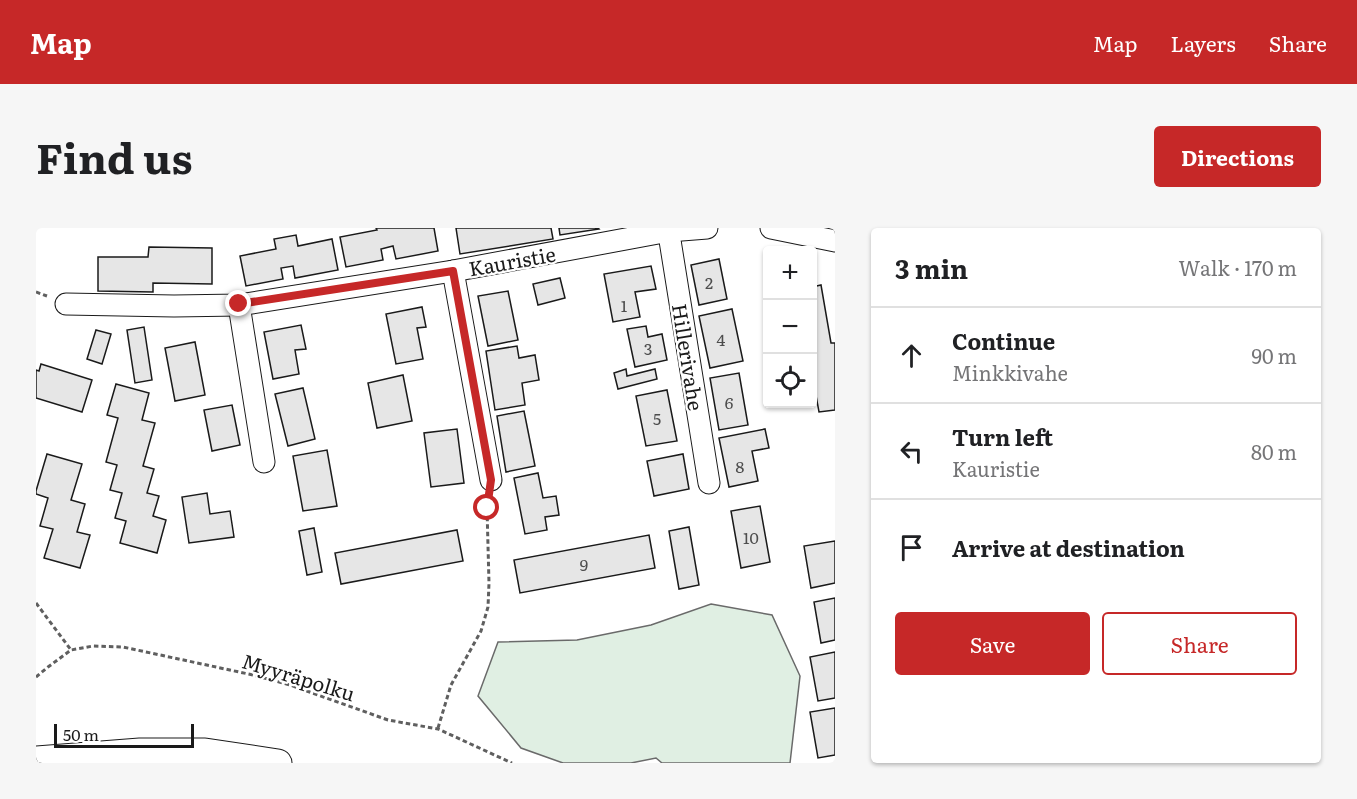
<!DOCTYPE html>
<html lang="en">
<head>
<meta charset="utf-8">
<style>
  :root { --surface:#fff; --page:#f6f6f6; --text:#202124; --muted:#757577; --line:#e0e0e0; --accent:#c62828 }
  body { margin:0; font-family:Literata,serif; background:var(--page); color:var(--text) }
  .controls { position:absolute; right:18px; top:18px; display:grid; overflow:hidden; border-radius:6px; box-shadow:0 2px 4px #0004 }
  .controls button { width:54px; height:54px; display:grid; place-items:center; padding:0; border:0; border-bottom:2px solid var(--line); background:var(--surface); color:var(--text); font:30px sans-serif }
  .scale { position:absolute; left:18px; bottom:15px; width:140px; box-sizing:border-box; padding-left:6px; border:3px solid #1a1a1a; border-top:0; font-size:16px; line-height:21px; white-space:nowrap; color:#1a1a1a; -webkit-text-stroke:4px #fff; paint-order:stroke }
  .stop { position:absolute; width:18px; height:18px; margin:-14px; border:4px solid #c62828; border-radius:50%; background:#fff }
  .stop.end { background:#c62828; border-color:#fff; box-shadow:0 2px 6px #0008 }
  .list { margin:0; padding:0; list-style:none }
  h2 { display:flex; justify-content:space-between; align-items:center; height:78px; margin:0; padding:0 24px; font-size:26px }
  h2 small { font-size:20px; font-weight:400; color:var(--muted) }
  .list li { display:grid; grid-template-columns:39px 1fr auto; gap:18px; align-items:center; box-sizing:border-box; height:96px; padding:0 24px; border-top:2px solid var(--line) }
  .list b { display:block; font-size:22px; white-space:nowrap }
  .list p { margin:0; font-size:20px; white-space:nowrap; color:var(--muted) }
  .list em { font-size:20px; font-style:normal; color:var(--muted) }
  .actions { display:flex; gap:12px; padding:18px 24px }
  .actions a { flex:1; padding:14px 0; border:2px solid var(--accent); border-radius:6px; text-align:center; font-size:21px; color:var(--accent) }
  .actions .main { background:var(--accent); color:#fff }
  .icon { flex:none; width:33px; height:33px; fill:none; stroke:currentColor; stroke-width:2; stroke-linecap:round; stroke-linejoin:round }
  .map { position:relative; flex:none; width:799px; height:535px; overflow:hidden; border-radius:6px }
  header { display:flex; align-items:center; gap:36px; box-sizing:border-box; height:84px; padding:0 30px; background:var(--accent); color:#fff }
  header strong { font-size:28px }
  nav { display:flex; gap:33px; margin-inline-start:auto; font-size:21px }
  .intro { display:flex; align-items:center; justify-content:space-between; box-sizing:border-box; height:144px; padding:0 36px }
  h1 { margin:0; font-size:42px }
  .button { padding:15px 27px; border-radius:6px; background:var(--accent); color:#fff; font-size:21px; font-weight:700 }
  main { display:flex; gap:36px; padding:0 36px }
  aside { flex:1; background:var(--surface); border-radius:6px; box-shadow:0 2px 4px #0004 }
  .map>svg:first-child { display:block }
  .green { fill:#e0efe3; stroke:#6a6a6a; stroke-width:1.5 }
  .building { fill:#e6e6e6; stroke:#1a1a1a; stroke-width:1.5 }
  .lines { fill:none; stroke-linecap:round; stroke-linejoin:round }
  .minor-casing { stroke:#1a1a1a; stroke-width:23 }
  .major-casing { stroke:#1a1a1a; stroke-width:29 }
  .path { stroke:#5f5f5f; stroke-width:3; stroke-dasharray:4.5 3; stroke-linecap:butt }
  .minor { stroke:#fff; stroke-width:21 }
  .major { stroke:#fff; stroke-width:27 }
  .route { stroke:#c62828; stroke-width:8 }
  .labels { text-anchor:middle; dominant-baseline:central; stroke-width:4.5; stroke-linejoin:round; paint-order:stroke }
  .number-label { font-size:16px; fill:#4d4d4d }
  .street-label { font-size:20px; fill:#1a1a1a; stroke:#fff }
</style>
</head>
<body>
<header>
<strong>Map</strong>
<nav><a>Map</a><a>Layers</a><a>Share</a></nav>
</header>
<div class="intro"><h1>Find us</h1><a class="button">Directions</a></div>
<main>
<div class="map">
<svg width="799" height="535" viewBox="0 0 799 535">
  <rect width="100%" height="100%" fill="#fff"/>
  <path class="green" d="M675,376L736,387L764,448L754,535H626L620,530L595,535H527L485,520L442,468L462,414L541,412L615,397Z"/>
  <g class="building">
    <path d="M340,0H398L402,23L360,31L357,18L345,21L347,32L310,39L304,9L341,2Z"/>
    <path d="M420,0H515L517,11L424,26Z"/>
    <path d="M523,0H562L563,1L524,7Z"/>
    <path d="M260,7L262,18L296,11L302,42L259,50L257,38L245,40L247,51L210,58L204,28L240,21L238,11Z"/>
    <path d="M113,19L176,20V56L117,55V64L62,63V29H112Z"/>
    <path d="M683,31L691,71L663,77L655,37Z"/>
    <path d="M615,38L620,61L599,64L604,89L577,94L568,46Z"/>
    <path d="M524,50L529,70L502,77L497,56Z"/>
    <path d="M785,57L795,115H799V182L783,184L776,146V59Z"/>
    <path d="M472,63L482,112L452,118L442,68Z"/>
    <path d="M386,79L390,99L381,100L387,131L360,136L350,86Z"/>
    <path d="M696,81L707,133L674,140L663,88Z"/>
    <path d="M265,97L270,121L259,122L263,146L237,151L228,104Z"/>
    <path d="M610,98L612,109L626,106L631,132L599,139L591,101Z"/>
    <path d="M108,99L116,152L99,155L91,102Z"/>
    <path d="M60,102L75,106L66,136L51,131Z"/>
    <path d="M159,114L169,167L139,173L129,120Z"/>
    <path d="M481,118L483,130L499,127L503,152L486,155L489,177L459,182L450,123Z"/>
    <path d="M5,136L56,152L46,184L0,170V142L3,143Z"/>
    <path d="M590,141L591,148L619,141L621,151L582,161L578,145Z"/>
    <path d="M703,145L712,197L683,202L674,150Z"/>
    <path d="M367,147L376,193L341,200L332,155Z"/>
    <path d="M80,156L113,165L106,192L119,195L107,238L118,241L111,265L123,268L117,288L130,292L121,325L84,315L90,293L79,290L86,265L74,262L81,237L70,234L82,190L71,187Z"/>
    <path d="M267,160L279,211L252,218L239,166Z"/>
    <path d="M631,162L641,213L610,218L600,168Z"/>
    <path d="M196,177L204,217L176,223L168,182Z"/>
    <path d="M488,183L499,238L470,244L461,188Z"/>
    <path d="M421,201L428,255L395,259L388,205Z"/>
    <path d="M729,201L733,220L716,223L722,253L693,259L683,210Z"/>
    <path d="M291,222L301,278L267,283L257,228Z"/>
    <path d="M11,226L46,236L35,272L49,276L41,304L54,307L44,340L8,330L17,301L4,298L12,270L0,266V263Z"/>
    <path d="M647,226L653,261L618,268L611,233Z"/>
    <path d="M502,245L507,270L520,268L523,287L509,289L511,302L489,306L478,250Z"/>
    <path d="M171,265L174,286L194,283L198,309L153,315L146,269Z"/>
    <path d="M724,278L734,334L705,340L695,283Z"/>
    <path d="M653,299L663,357L643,361L633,303Z"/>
    <path d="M278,300L286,344L271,347L263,303Z"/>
    <path d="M421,302L427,333L305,356L299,325Z"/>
    <path d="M613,307L619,340L484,365L478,332Z"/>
    <path d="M799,313V355L775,360L768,318Z"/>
    <path d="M799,370V412L785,415L778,374Z"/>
    <path d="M799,424V470L782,473L774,429Z"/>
    <path d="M799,480V527L782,530L774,484Z"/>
  </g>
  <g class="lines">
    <g class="minor-casing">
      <g id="minor">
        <path d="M632,0L673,255"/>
        <path d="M735,0L799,13"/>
        <path d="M417,43L455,252"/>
        <path d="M30,76L138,78L203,77L417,43L633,3L671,0"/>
        <path d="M203,77L228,234"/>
      </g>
    </g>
    <g class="major-casing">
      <path id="major" d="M0,532L104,524H169L242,535"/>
    </g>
    <g class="path">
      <path d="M0,64L11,68"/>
      <path d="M0,375L35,422"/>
      <path d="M0,449L12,439L35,422L57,418L87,419L217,447L254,457L352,492L402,501L476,535"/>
      <path d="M402,500L415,457L445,403L452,379L453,355L451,280L452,272"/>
    </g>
    <use href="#minor" class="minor"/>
    <use href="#major" class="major"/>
  </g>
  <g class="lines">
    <path class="route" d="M203,76L417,43L455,252L451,280"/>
  </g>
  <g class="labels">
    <g class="number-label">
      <text x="673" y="54">2</text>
      <text x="588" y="77">1</text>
      <text x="685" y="111">4</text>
      <text x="612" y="120">3</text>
      <text x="693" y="174">6</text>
      <text x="621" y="190">5</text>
      <text x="704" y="238">8</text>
      <text x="715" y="309">10</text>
      <text x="548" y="336">9</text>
    </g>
    <g class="street-label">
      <text transform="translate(476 32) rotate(-10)">Kauristie</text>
      <text transform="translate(653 129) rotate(81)">Hillerivahe</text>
      <text transform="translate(263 448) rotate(17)">Myyräpolku</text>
    </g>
  </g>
</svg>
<div class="controls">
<button>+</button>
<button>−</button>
<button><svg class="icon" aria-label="locate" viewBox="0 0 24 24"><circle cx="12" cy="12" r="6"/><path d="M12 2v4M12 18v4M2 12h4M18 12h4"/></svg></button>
</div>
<div class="scale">50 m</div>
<div class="stop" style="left:451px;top:280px"></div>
<div class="stop end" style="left:203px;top:76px"></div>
</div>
<aside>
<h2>3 min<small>Walk · 170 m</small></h2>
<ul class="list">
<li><svg class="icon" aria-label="ahead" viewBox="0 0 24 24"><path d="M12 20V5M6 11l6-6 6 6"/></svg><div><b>Continue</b><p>Minkkivahe</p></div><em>90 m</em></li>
<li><svg class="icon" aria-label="left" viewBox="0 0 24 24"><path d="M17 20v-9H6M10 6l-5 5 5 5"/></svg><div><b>Turn left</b><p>Kauristie</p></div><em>80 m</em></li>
<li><svg class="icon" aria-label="arrive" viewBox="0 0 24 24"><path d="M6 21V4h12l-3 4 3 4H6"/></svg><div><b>Arrive at destination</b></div></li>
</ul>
<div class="actions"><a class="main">Save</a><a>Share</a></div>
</aside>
</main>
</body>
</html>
